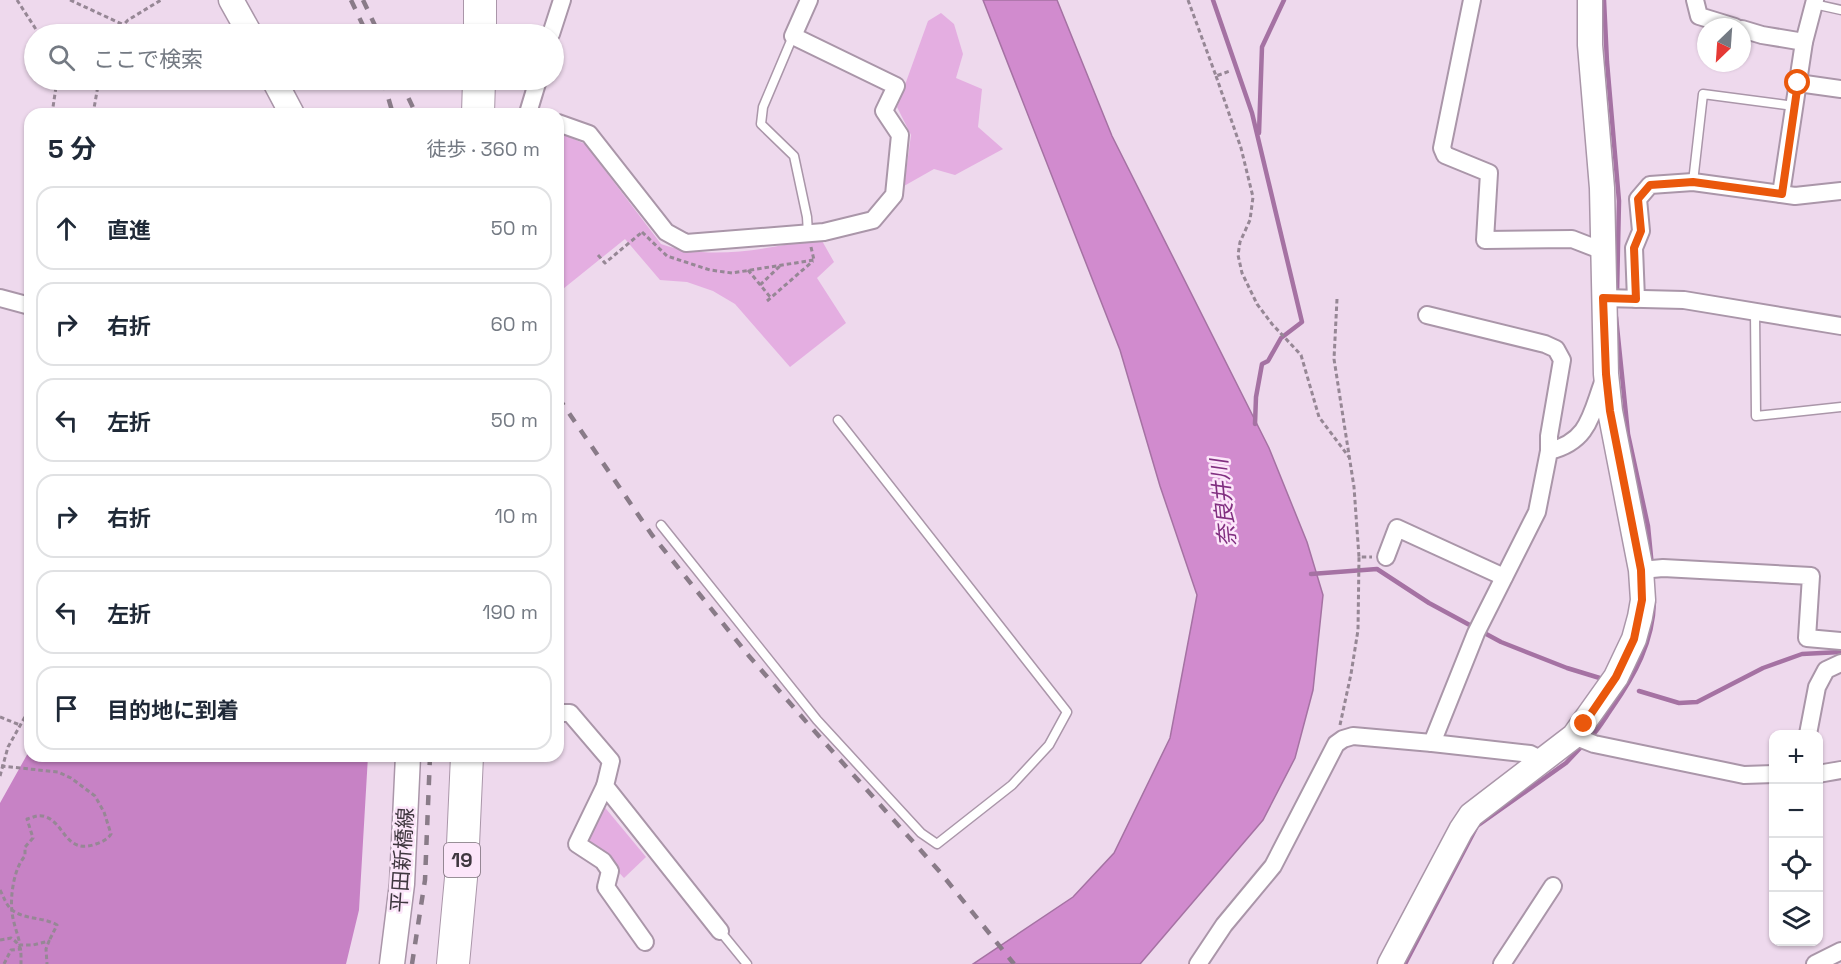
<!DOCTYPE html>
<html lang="ja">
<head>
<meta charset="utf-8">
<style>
  :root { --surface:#fff; --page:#f6f6f7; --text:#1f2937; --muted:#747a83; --line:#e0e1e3 }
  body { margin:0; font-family:"Space Grotesk","Noto Sans JP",sans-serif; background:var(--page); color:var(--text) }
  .controls { position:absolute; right:18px; bottom:18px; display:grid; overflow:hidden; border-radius:12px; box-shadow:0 2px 4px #0004 }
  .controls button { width:54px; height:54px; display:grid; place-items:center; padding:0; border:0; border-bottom:2px solid var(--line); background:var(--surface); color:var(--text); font:30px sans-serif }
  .compass { position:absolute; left:1697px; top:18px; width:54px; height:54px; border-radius:50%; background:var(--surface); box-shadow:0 2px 4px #0004; rotate:205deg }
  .stop { position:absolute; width:18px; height:18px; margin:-14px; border:4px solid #ea580c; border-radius:50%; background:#fff }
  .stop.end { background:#ea580c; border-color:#fff; box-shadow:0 2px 6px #0008 }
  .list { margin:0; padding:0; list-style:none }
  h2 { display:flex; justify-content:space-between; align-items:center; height:78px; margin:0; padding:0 24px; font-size:26px }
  h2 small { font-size:20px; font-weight:400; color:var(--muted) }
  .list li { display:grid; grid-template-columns:39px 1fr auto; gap:18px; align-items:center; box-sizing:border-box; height:84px; margin:0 12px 12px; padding:0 12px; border:2px solid var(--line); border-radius:18px }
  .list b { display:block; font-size:22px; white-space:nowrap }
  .list em { font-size:20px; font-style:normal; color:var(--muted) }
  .icon { flex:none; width:33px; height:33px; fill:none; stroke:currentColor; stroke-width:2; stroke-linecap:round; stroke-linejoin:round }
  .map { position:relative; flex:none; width:1841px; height:964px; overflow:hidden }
  .search { position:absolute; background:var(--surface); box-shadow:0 2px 4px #0004; left:24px; top:24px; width:540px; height:66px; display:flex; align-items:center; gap:15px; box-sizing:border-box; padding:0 21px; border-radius:33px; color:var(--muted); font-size:22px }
  .panel { position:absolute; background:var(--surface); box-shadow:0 2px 4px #0004; left:24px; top:108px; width:540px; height:654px; border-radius:18px }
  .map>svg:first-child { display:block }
  .green { fill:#e4aee1 }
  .forest { fill:#c782c5 }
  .water { fill:#d18bce; stroke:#a572a3; stroke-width:1.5 }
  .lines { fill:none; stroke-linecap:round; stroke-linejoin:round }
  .stream { stroke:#a572a3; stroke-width:4.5 }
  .lane-casing { stroke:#aa96a9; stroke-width:11 }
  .street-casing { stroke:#aa96a9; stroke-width:20 }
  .secondary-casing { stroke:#aa96a9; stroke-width:27 }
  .highway-casing { stroke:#aa96a9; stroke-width:34 }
  .path { stroke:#968795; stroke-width:3; stroke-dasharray:4.5 3; stroke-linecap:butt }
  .lane { stroke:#fff; stroke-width:8 }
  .street { stroke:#fff; stroke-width:16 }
  .secondary { stroke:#fff; stroke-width:24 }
  .highway { stroke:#fff; stroke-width:32 }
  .rail { stroke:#897b88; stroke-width:4.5; stroke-dasharray:10 10; stroke-linecap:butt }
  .route { stroke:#ea580c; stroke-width:8 }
  .labels { text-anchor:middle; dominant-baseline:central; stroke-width:5; stroke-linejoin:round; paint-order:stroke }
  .shield { fill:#fce6fa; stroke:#786c77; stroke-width:1.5 }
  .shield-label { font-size:20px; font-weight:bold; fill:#3f373f }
  .street-label { font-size:21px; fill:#3f373f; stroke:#fce6fa }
  .water-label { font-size:22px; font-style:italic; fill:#812f80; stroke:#fce6fa }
</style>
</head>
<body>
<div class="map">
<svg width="1841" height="964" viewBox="0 0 1841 964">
  <rect width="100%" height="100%" fill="#eed9ed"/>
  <g class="green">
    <path d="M941,13L954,24L963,54L956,78L982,89L978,127L1003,149L955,175L934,169L904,186L911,135L897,107L928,21Z"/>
    <path d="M558,132L585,144L661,244C713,262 768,247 821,239L834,262L817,278L846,323L790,367L735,304L713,291L687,282L660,280L625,239L558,293Z"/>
    <path d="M602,804L646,857L624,878L587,838Z"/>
  </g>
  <path class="forest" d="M28,753H30V756H368L359,910L346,964H0V803Z"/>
  <path class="water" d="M983,0H1057L1112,136L1269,448L1307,542L1323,595L1313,690L1295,758L1263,820L1140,964H973L1073,897L1114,853L1170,738L1197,595L1160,486L1120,350Z"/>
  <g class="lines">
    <g class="stream">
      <path d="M1213,0L1252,113L1302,322L1281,338L1268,361L1262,364L1256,397L1255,424"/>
      <path d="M1604,0L1607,62L1619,201L1617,294"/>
      <path d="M1259,133L1262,47L1284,0"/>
      <path d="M1616,317L1628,434L1648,526L1652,567"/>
      <path d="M1311,574L1377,569L1429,603L1501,642L1567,668L1603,679"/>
      <path d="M1639,691L1679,703L1697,702L1763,668L1802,654L1841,652"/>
      <path d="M1590,738C1599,729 1605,718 1612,708C1635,675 1653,642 1654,602"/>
      <path d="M1405,964L1477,826L1566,763L1584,744"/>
    </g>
    <g class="lane-casing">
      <g id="lane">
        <path d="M1814,4L1841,10"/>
        <path d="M793,36L763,107L761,124L794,156L807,217L808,233"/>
        <path d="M1693,182L1703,94L1794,106"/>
        <path d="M1755,312L1756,416L1841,407"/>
        <path d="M661,525L817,720L921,833L937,844L1012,785L1049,745L1067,712L838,420"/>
        <path d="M720,931L747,964"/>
      </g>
    </g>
    <g class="street-casing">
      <g id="street">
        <path d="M1472,0L1442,148L1445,155L1489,173L1485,240L1572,239L1603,251"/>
        <path d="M1695,0L1699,16L1735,27"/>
        <path d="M1742,29L1762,35L1804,42"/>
        <path d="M551,34L562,0"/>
        <path d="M1798,83L1841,89"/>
        <path d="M532,114L528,113L538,80"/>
        <path d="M558,123L589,134L666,232L686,243L824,232L873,220L894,195L900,135L884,111L896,86L793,36L809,0"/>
        <path d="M1781,194L1804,42L1815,0"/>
        <path d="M0,298L30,306"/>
        <path d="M1603,298L1684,300L1841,326"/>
        <path d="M1636,299L1634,248L1641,231L1638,199L1650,185L1693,182L1795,196L1841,191"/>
        <path d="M1427,315L1545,344L1556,349L1562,360L1549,436V451"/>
        <path d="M1386,557L1397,528L1504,577"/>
        <path d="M1641,570L1663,568L1811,576L1807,638L1841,641"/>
        <path d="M558,713H570L611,761L605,786L720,931"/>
        <path d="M1808,734L1817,687L1826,670L1841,663"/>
        <path d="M1574,736L1594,744L1744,775L1774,774"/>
        <path d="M1432,743L1476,633L1537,512L1549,451C1591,441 1591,412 1605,377"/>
        <path d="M1818,774L1841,770"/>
        <path d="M605,786L577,844L603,861L610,871L606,887L645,942"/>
        <path d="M1198,964L1224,925L1273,866L1336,744L1343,739L1353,736L1432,743L1530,754L1542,760"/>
        <path d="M1502,964L1553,886"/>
        <path d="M1815,964L1841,951"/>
      </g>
    </g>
    <g class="secondary-casing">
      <g id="secondary">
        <path d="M231,0L250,34"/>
        <path d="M274,80L292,114"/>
        <path d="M392,964L402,884L408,756"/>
        <path d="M1390,964L1461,830L1471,815L1574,736L1616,677L1634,639L1640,617L1643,600L1641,570L1610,411L1606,374L1602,188L1590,45V0"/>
      </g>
    </g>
    <g class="highway-casing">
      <g id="highway">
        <path d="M480,34V0"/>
        <path d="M478,114L479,80"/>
        <path d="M453,964L462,867L467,756"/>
      </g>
    </g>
    <g class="path">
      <path d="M17,0L39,34"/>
      <path d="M70,0L124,25"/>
      <path d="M1188,0L1216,76L1230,71"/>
      <path d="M115,34L128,20L161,0"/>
      <path d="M1216,76L1241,148L1253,197L1250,220L1240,242L1238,255L1242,273L1257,304L1272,324L1301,355L1319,417L1349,457"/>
      <path d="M52,114L57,80"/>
      <path d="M93,114L99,80"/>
      <path d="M642,232L667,256L710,270L732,273L814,260"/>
      <path d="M811,247L814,260"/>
      <path d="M598,255L605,263L641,233"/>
      <path d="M748,270L771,298"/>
      <path d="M760,285L780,266"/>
      <path d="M1337,299L1334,359L1354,487L1359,557"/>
      <path d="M767,301L813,261"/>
      <path d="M0,717L20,725"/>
      <path d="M1340,725L1351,674L1358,630L1359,557H1372"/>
      <path d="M1,766L58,772L71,778L95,796L104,812L111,834C108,839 102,842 96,844C66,855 65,824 46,817C39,814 34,817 27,819L33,838L25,847V856C14,868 10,896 12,912C13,923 18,934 20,945H33L49,941L46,949L47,964"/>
      <path d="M0,776L8,747L30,708"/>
      <path d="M0,890C4,897 6,905 12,910C25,920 44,917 57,925L49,941"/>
      <path d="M0,940L11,938C22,945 21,951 21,964"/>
      <path d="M4,964L11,950L22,949"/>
    </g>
    <use href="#lane" class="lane"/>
    <use href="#street" class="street"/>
    <use href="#secondary" class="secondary"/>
    <use href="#highway" class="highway"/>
    <g class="rail">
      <path d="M351,0L367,34"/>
      <path d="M363,0L379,34"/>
      <path d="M383,80L393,114"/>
      <path d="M400,80L416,114"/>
      <path d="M558,397L652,535L749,656L809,725L940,872L1014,964"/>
      <path d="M412,964L425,880L430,756"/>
    </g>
  </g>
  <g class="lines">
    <path class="route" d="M1584,724L1616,677L1634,639L1642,600L1641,570L1610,411L1606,374L1603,298L1636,299L1634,248L1641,231L1638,199L1650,185L1693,182L1782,194L1798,83"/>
  </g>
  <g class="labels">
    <rect class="shield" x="444" y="843" width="36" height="34" rx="4.5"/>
    <g class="shield-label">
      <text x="462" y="860">19</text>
    </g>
    <g class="street-label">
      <text transform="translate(402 860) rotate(-86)">平田新橋線</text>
    </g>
    <g class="water-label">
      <text transform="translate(1223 503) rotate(-96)">奈良井川</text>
    </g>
  </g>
</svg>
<div class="controls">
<button>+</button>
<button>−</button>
<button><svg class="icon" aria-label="locate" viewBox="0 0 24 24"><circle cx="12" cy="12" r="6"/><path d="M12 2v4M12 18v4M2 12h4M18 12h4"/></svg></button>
<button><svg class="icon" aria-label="layers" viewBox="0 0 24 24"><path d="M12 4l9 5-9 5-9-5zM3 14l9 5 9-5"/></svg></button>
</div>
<svg class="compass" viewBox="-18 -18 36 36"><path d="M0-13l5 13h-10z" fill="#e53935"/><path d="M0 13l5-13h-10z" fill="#747a83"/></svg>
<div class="stop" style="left:1798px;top:83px"></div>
<div class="stop end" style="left:1584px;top:724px"></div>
<div class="search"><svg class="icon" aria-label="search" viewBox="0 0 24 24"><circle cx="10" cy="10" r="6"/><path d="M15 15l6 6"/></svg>ここで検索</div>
<section class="panel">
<h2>5 分<small>徒歩 · 360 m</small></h2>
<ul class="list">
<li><svg class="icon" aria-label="ahead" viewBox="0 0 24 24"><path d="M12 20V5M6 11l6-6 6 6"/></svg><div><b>直進</b></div><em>50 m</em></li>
<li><svg class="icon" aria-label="right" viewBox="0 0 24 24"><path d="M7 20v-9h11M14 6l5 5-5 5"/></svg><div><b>右折</b></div><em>60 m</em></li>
<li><svg class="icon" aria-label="left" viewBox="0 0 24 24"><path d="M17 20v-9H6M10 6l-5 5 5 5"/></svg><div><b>左折</b></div><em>50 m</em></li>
<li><svg class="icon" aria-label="right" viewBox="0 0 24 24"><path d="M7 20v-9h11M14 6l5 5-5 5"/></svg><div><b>右折</b></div><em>10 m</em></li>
<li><svg class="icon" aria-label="left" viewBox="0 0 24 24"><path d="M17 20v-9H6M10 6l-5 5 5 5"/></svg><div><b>左折</b></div><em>190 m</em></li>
<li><svg class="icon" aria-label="arrive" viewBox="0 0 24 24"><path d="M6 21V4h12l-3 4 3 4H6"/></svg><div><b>目的地に到着</b></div></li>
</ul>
</section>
</div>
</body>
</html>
